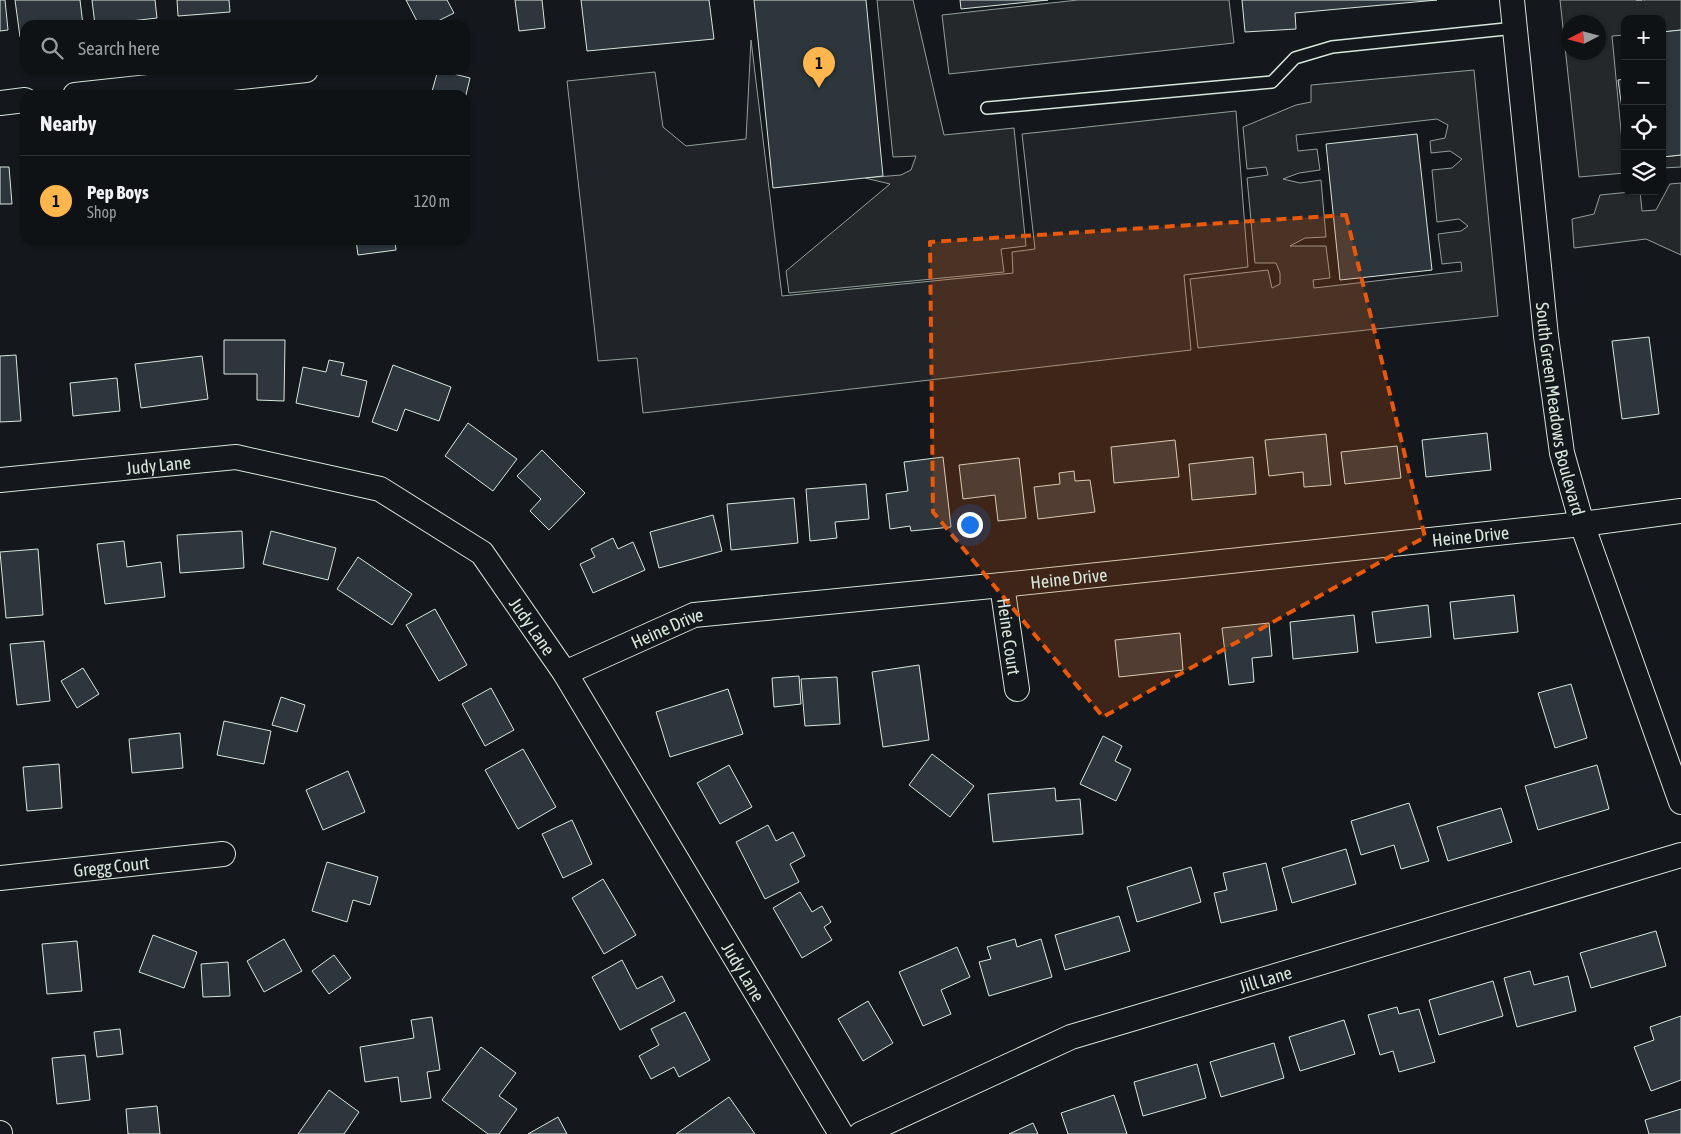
<!DOCTYPE html>
<html lang="en">
<head>
<meta charset="utf-8">
<style>
  body { margin:0; font-family:"Asap Condensed",sans-serif; background:#1d2022; color:#f1f3f6 }
  .controls { position:absolute; right:15px; top:15px; display:grid; overflow:hidden; border-radius:10px; box-shadow:0 1px 4px #0004 }
  .controls button { width:45px; height:45px; display:grid; place-items:center; padding:0; border:0; border-bottom:1px solid #2f3234; background:#0f1215; color:#f1f3f6; font:25px sans-serif }
  .compass { position:absolute; left:1561px; top:15px; width:45px; height:45px; border-radius:50%; background:#0f1215; box-shadow:0 1px 4px #0004; rotate:264deg }
  .you { position:absolute; left:969px; top:524px; width:18px; height:18px; margin:-12px; border:4px solid #fff; border-radius:50%; background:#1a73e8; box-shadow:0 0 0 8px #1a73e833 }
  .badge { display:grid; place-items:center; width:32px; height:32px; border-radius:50%; background:#ffb74d; color:#111; font-size:16px; font-weight:700 }
  .pin { position:absolute; translate:-50% -41px; filter:drop-shadow(0 1px 2px #0008) }
  .pin::after { content:''; position:absolute; top:26px; width:18px; height:15px; background:inherit; clip-path:polygon(0 0,100% 0,50% 100%) }
  .list { margin:0; padding:0; list-style:none }
  h2 { display:flex; justify-content:space-between; align-items:center; height:65px; margin:0; padding:0 20px; font-size:21px }
  h2 small { font-size:16px; font-weight:400; color:#9b9ea0 }
  .list li { display:grid; grid-template-columns:32px 1fr auto; gap:15px; align-items:center; box-sizing:border-box; height:90px; padding:0 20px; border-top:1px solid #2f3234 }
  .list b { display:block; font-size:19px; white-space:nowrap }
  .list p { margin:0; font-size:16px; white-space:nowrap; color:#9b9ea0 }
  .list em { font-size:16px; font-style:normal; color:#9b9ea0 }
  .icon { flex:none; width:28px; height:28px; fill:none; stroke:currentColor; stroke-width:2; stroke-linecap:round; stroke-linejoin:round }
  .map { position:relative; flex:none; width:1681px; height:1134px; overflow:hidden }
  .search { position:absolute; background:#0f1215; box-shadow:0 1px 4px #0004; left:20px; top:20px; width:450px; height:55px; display:flex; align-items:center; gap:12px; box-sizing:border-box; padding:0 18px; border-radius:15px; color:#9b9ea0; font-size:19px }
  .panel { position:absolute; background:#0f1215; box-shadow:0 1px 4px #0004; left:20px; top:90px; width:450px; height:155px; border-radius:15px }
  .map>svg:first-child { display:block }
  .green { fill:#202428; stroke:#939e99 }
  .parking { fill:#24282b; stroke:#939e99; fill-rule:evenodd }
  .building { fill:#2c363c; stroke:#d8e6dc }
  .lines { fill:none; stroke-linecap:round; stroke-linejoin:round }
  .lane-casing { stroke:#d8e6dc; stroke-width:14 }
  .street-casing { stroke:#d8e6dc; stroke-width:26 }
  .lane { stroke:#14181c; stroke-width:11 }
  .street { stroke:#14181c; stroke-width:24 }
  .fence { stroke:#d8e6dc; stroke-width:1; stroke-dasharray:6 2.5; stroke-linecap:butt }
  .marked { fill:#e8590c; fill-opacity:0.2; stroke:#e8590c; stroke-width:4; stroke-dasharray:10 6; stroke-linejoin:round }
  .labels { text-anchor:middle; dominant-baseline:central; stroke-width:4; stroke-linejoin:round; paint-order:stroke }
  .street-label { font-size:18px; fill:#d8e6dc; stroke:#14181c }
</style>
</head>
<body>
<div class="map">
<svg width="1681" height="1134" viewBox="0 0 1681 1134">
  <rect width="100%" height="100%" fill="#14181c"/>
  <path class="green" d="M 751,40 L 782,296 L 1013,273 L 1012,252 L 1035,249 L 1022,134 L 1236,111 L 1248,267 L 1184,275 L 1191,350 L 643,413 L 637,358 L 598,361 L 567,81 L 655,72 L 663,127 L 686,146 L 746,139 Z"/>
  <g class="parking">
    <path d="M 877,0 L 913,0 L 944,135 L 1014,128 L 1026,246 L 1001,249 L 1004,272 L 789,293 L 786,271 L 890,184 L 865,178 L 901,175 L 911,170 L 916,156 L 893,157 Z"/>
    <path d="M 1078,0 L 1229,0 L 1234,43 L 949,74 L 942,15 Z"/>
    <path d="M 1560,0 L 1681,0 L 1681,30 L 1662,32 L 1662,19 L 1625,19 L 1625,35 L 1612,36 L 1625,173 L 1579,177 ZM 1568,22 L 1598,22 L 1598,52 L 1568,52 Z"/>
    <path d="M 1474,70 L 1498,316 L 1198,348 L 1190,279 L 1268,270 L 1272,288 L 1280,284 L 1280,273 L 1276,263 L 1255,263 L 1247,178 L 1268,175 L 1266,167 L 1247,169 L 1243,127 L 1296,105 L 1311,102 L 1311,85 ZM 1437,119 L 1448,125 L 1445,138 L 1430,141 L 1431,153 L 1450,151 L 1462,159 L 1452,168 L 1432,170 L 1437,222 L 1459,219 L 1468,226 L 1461,231 L 1438,234 L 1442,264 L 1461,262 L 1462,271 L 1314,288 L 1313,280 L 1330,278 L 1326,246 L 1290,246 L 1305,238 L 1326,237 L 1321,180 L 1300,183 L 1283,179 L 1299,173 L 1320,170 L 1317,149 L 1298,151 L 1296,135 Z"/>
    <path d="M 1681,155 L 1681,167 L 1662,168 L 1662,157 Z"/>
    <path d="M 1681,183 L 1681,255 L 1646,239 L 1574,248 L 1572,219 L 1594,214 L 1600,195 L 1640,191 L 1642,211 L 1656,210 L 1670,184 Z"/>
  </g>
  <g class="building">
    <path d="M 0,0 L 5,0 L 8,30 L 0,31 Z"/>
    <path d="M 15,0 L 80,0 L 83,25 L 25,25 L 25,37 L 20,37 Z"/>
    <path d="M 92,0 L 155,0 L 157,18 L 95,25 Z"/>
    <path d="M 177,0 L 229,0 L 230,12 L 178,16 Z"/>
    <path d="M 406,0 L 447,0 L 454,13 L 430,25 L 419,25 Z"/>
    <path d="M 515,0 L 542,0 L 545,28 L 519,31 Z"/>
    <path d="M 581,0 L 709,0 L 714,39 L 587,51 Z"/>
    <path d="M 754,0 L 866,0 L 883,176 L 773,188 Z"/>
    <path d="M 960,0 L 1048,0 L 961,9 Z"/>
    <path d="M 1242,0 L 1437,0 L 1295,13 L 1296,29 L 1245,32 Z"/>
    <path d="M 1681,30 L 1681,155 L 1662,157 L 1662,32 Z"/>
    <path d="M 438,70 L 470,78 L 465,99 L 465,95 L 431,95 Z"/>
    <path d="M 1625,79 L 1625,116 L 1623,116 L 1618,80 Z"/>
    <path d="M 1417,134 L 1432,270 L 1340,280 L 1326,144 Z"/>
    <path d="M 0,167 L 9,167 L 12,204 L 0,204 Z"/>
    <path d="M 356,240 L 395,240 L 396,250 L 358,255 Z"/>
    <path d="M 1649,337 L 1659,414 L 1622,419 L 1612,341 Z"/>
    <path d="M 224,340 L 285,340 L 284,401 L 257,400 L 257,374 L 224,374 Z"/>
    <path d="M 16,355 L 21,421 L 0,422 L 0,356 Z"/>
    <path d="M 202,356 L 208,399 L 141,408 L 135,364 Z"/>
    <path d="M 329,360 L 344,363 L 341,375 L 367,381 L 359,417 L 296,403 L 303,367 L 326,372 Z"/>
    <path d="M 393,365 L 451,387 L 439,421 L 405,409 L 397,431 L 372,422 Z"/>
    <path d="M 117,378 L 120,411 L 73,416 L 70,383 Z"/>
    <path d="M 468,423 L 517,459 L 493,491 L 445,456 Z"/>
    <path d="M 1487,433 L 1491,470 L 1426,477 L 1422,440 Z"/>
    <path d="M 1326,434 L 1331,485 L 1304,487 L 1303,472 L 1269,476 L 1265,440 Z"/>
    <path d="M 1175,440 L 1179,477 L 1114,483 L 1111,447 Z"/>
    <path d="M 1397,446 L 1401,478 L 1345,484 L 1341,452 Z"/>
    <path d="M 542,450 L 585,493 L 549,530 L 530,511 L 541,499 L 517,476 Z"/>
    <path d="M 943,457 L 951,527 L 911,531 L 910,526 L 890,529 L 886,494 L 908,491 L 904,462 Z"/>
    <path d="M 1253,457 L 1256,494 L 1192,500 L 1189,464 Z"/>
    <path d="M 1019,458 L 1026,518 L 998,521 L 995,495 L 963,499 L 959,465 Z"/>
    <path d="M 1074,471 L 1075,481 L 1090,480 L 1095,512 L 1038,519 L 1034,487 L 1060,484 L 1059,473 Z"/>
    <path d="M 866,484 L 869,519 L 835,522 L 837,538 L 810,541 L 806,489 Z"/>
    <path d="M 794,498 L 798,543 L 731,550 L 727,504 Z"/>
    <path d="M 713,515 L 722,551 L 659,568 L 650,532 Z"/>
    <path d="M 242,531 L 244,568 L 180,573 L 177,535 Z"/>
    <path d="M 271,531 L 336,548 L 328,580 L 263,564 Z"/>
    <path d="M 613,538 L 618,549 L 633,542 L 645,570 L 593,593 L 580,564 L 595,557 L 591,549 Z"/>
    <path d="M 124,541 L 127,567 L 161,562 L 165,597 L 105,604 L 97,544 Z"/>
    <path d="M 38,549 L 43,615 L 6,618 L 0,552 Z"/>
    <path d="M 358,557 L 412,594 L 392,625 L 337,589 Z"/>
    <path d="M 1514,595 L 1518,632 L 1454,639 L 1450,602 Z"/>
    <path d="M 1428,605 L 1431,637 L 1376,643 L 1372,612 Z"/>
    <path d="M 435,609 L 467,665 L 439,681 L 406,625 Z"/>
    <path d="M 1354,615 L 1358,652 L 1293,659 L 1290,622 Z"/>
    <path d="M 1269,623 L 1272,656 L 1252,658 L 1254,682 L 1229,685 L 1222,628 Z"/>
    <path d="M 1180,633 L 1183,670 L 1119,677 L 1115,640 Z"/>
    <path d="M 44,641 L 50,701 L 17,705 L 10,644 Z"/>
    <path d="M 919,665 L 929,740 L 883,747 L 872,672 Z"/>
    <path d="M 83,668 L 99,694 L 77,708 L 61,681 Z"/>
    <path d="M 799,676 L 801,704 L 774,707 L 772,678 Z"/>
    <path d="M 837,677 L 840,724 L 805,726 L 801,679 Z"/>
    <path d="M 1571,684 L 1587,738 L 1555,748 L 1538,693 Z"/>
    <path d="M 491,688 L 514,730 L 485,746 L 462,704 Z"/>
    <path d="M 728,689 L 743,734 L 670,757 L 656,712 Z"/>
    <path d="M 281,697 L 305,705 L 297,732 L 272,725 Z"/>
    <path d="M 224,721 L 271,731 L 264,764 L 217,755 Z"/>
    <path d="M 180,733 L 183,768 L 132,773 L 129,739 Z"/>
    <path d="M 1103,736 L 1122,746 L 1115,761 L 1131,769 L 1116,801 L 1080,784 Z"/>
    <path d="M 523,749 L 556,807 L 518,829 L 485,770 Z"/>
    <path d="M 932,754 L 974,786 L 950,817 L 909,785 Z"/>
    <path d="M 59,764 L 62,808 L 27,811 L 23,767 Z"/>
    <path d="M 729,765 L 752,807 L 720,824 L 697,783 Z"/>
    <path d="M 1597,765 L 1609,809 L 1538,830 L 1525,786 Z"/>
    <path d="M 348,771 L 365,812 L 323,830 L 306,790 Z"/>
    <path d="M 1055,788 L 1056,801 L 1080,799 L 1083,834 L 993,842 L 988,794 Z"/>
    <path d="M 1409,803 L 1429,861 L 1401,869 L 1394,845 L 1361,855 L 1351,821 Z"/>
    <path d="M 1501,808 L 1512,842 L 1448,861 L 1437,827 Z"/>
    <path d="M 572,820 L 592,864 L 563,878 L 542,834 Z"/>
    <path d="M 768,825 L 776,841 L 793,832 L 805,856 L 790,864 L 799,882 L 765,899 L 736,842 Z"/>
    <path d="M 1346,849 L 1356,884 L 1292,903 L 1282,868 Z"/>
    <path d="M 327,862 L 378,877 L 370,905 L 353,900 L 347,922 L 312,911 Z"/>
    <path d="M 1266,863 L 1277,910 L 1221,923 L 1214,893 L 1227,890 L 1223,873 Z"/>
    <path d="M 1191,867 L 1201,902 L 1137,922 L 1127,887 Z"/>
    <path d="M 603,879 L 636,935 L 604,954 L 572,898 Z"/>
    <path d="M 800,892 L 812,912 L 822,906 L 831,922 L 824,927 L 832,940 L 802,958 L 773,908 Z"/>
    <path d="M 1119,916 L 1130,951 L 1065,970 L 1055,935 Z"/>
    <path d="M 1656,931 L 1666,966 L 1591,988 L 1580,953 Z"/>
    <path d="M 153,935 L 197,952 L 184,988 L 139,972 Z"/>
    <path d="M 284,939 L 302,971 L 264,992 L 247,961 Z"/>
    <path d="M 1015,939 L 1017,947 L 1041,939 L 1052,977 L 989,996 L 979,962 L 991,959 L 987,947 Z"/>
    <path d="M 77,941 L 82,991 L 47,994 L 42,944 Z"/>
    <path d="M 957,947 L 970,977 L 941,990 L 951,1014 L 923,1026 L 899,972 Z"/>
    <path d="M 334,955 L 351,978 L 329,994 L 312,971 Z"/>
    <path d="M 622,960 L 637,989 L 662,976 L 675,1001 L 620,1030 L 592,977 Z"/>
    <path d="M 228,962 L 230,996 L 203,997 L 201,964 Z"/>
    <path d="M 1530,971 L 1534,985 L 1568,976 L 1576,1011 L 1517,1027 L 1504,978 Z"/>
    <path d="M 1493,981 L 1503,1016 L 1439,1035 L 1429,1000 Z"/>
    <path d="M 868,1001 L 893,1043 L 863,1061 L 838,1019 Z"/>
    <path d="M 1397,1007 L 1399,1014 L 1419,1009 L 1435,1062 L 1399,1072 L 1393,1051 L 1380,1055 L 1368,1015 Z"/>
    <path d="M 685,1012 L 710,1060 L 679,1077 L 674,1067 L 651,1079 L 639,1056 L 659,1045 L 651,1029 Z"/>
    <path d="M 1681,1016 L 1681,1080 L 1651,1091 L 1634,1047 L 1654,1040 L 1650,1027 Z"/>
    <path d="M 432,1017 L 440,1070 L 427,1072 L 431,1098 L 401,1102 L 398,1077 L 365,1082 L 360,1047 L 414,1038 L 411,1020 Z"/>
    <path d="M 1344,1020 L 1355,1054 L 1300,1071 L 1289,1037 Z"/>
    <path d="M 120,1029 L 123,1054 L 97,1057 L 94,1032 Z"/>
    <path d="M 1274,1043 L 1284,1078 L 1221,1097 L 1210,1062 Z"/>
    <path d="M 481,1047 L 516,1073 L 499,1096 L 517,1109 L 499,1134 L 488,1134 L 442,1100 Z"/>
    <path d="M 85,1055 L 90,1100 L 57,1104 L 52,1058 Z"/>
    <path d="M 1197,1064 L 1206,1098 L 1143,1116 L 1134,1082 Z"/>
    <path d="M 329,1090 L 359,1112 L 344,1134 L 298,1134 Z"/>
    <path d="M 1114,1095 L 1127,1134 L 1068,1134 L 1061,1113 Z"/>
    <path d="M 729,1097 L 755,1134 L 676,1134 Z"/>
    <path d="M 157,1106 L 160,1134 L 128,1134 L 126,1109 Z"/>
    <path d="M 1681,1109 L 1681,1134 L 1649,1134 L 1645,1120 Z"/>
    <path d="M 558,1117 L 567,1134 L 528,1134 Z"/>
    <path d="M 1033,1123 L 1038,1134 L 1009,1134 Z"/>
  </g>
  <g class="lines">
    <g class="lane-casing">
      <path id="lane" d="M 987,108 L 1272,82 L 1295,58 L 1332,47 L 1515,28"/>
    </g>
    <g class="street-casing">
      <g id="street">
        <path id="s1" d="M 1512,0 L 1546,336 L 1562,453 L 1582,524 L 1681,802"/>
        <path d="M 75,95 L 306,70"/>
        <path d="M 0,103 L 25,100"/>
        <path id="s2" d="M 0,480 L 236,457 L 380,489 L 482,553 L 565,673 L 841,1134"/>
        <path id="s3" d="M 1002,585 L 1017,689"/>
        <path id="s4" d="M 565,673 L 694,615 L 1002,585 L 1582,524 L 1681,511"/>
        <path id="s5" d="M 0,878 L 223,854"/>
        <path d="M 0,1133 L 0,1134"/>
        <path id="s6" d="M 861,1134 L 1071,1037 L 1681,855"/>
      </g>
    </g>
    <use href="#lane" class="lane"/>
    <use href="#street" class="street"/>
    <path class="fence" d="M 1636,0 L 1645,0"/>
  </g>
  <path class="marked" d="M 1346,215 L 1425,537 L 1103,717 L 933,512 L 930,242 Z"/>
  <g class="labels">
    <g class="street-label">
      <text stroke="none"><textPath href="#s1" startOffset="412">South Green Meadows Boulevard</textPath></text>
      <text stroke="none"><textPath href="#s2" startOffset="159">Judy Lane</textPath></text>
      <text stroke="none"><textPath href="#s4" startOffset="922">Heine Drive</textPath></text>
      <text stroke="none"><textPath href="#s4" startOffset="518">Heine Drive</textPath></text>
      <text stroke="none"><textPath href="#s2" startOffset="594">Judy Lane</textPath></text>
      <text stroke="none"><textPath href="#s4" startOffset="112">Heine Drive</textPath></text>
      <text stroke="none"><textPath href="#s3" startOffset="52">Heine Court</textPath></text>
      <text stroke="none"><textPath href="#s5" startOffset="112">Gregg Court</textPath></text>
      <text stroke="none"><textPath href="#s2" startOffset="999">Judy Lane</textPath></text>
      <text stroke="none"><textPath href="#s6" startOffset="434">Jill Lane</textPath></text>
    </g>
  </g>
</svg>
<div class="controls">
<button>+</button>
<button>−</button>
<button><svg class="icon" aria-label="locate" viewBox="0 0 24 24"><circle cx="12" cy="12" r="6"/><path d="M12 2v4M12 18v4M2 12h4M18 12h4"/></svg></button>
<button><svg class="icon" aria-label="layers" viewBox="0 0 24 24"><path d="M12 4l9 5-9 5-9-5zM3 14l9 5 9-5"/></svg></button>
</div>
<svg class="compass" viewBox="-18 -18 36 36"><path d="M0-13l5 13h-10z" fill="#e53935"/><path d="M0 13l5-13h-10z" fill="#9b9ea0"/></svg>
<div class="you"></div>
<div class="pin badge" style="left:819px;top:88px">1</div>
<div class="search"><svg class="icon" aria-label="search" viewBox="0 0 24 24"><circle cx="10" cy="10" r="6"/><path d="M15 15l6 6"/></svg>Search here</div>
<section class="panel">
<h2>Nearby<small></small></h2>
<ul class="list">
<li><span class="badge">1</span><div><b>Pep Boys</b><p>Shop</p></div><em>120 m</em></li>
</ul>
</section>
</div>
</body>
</html>
